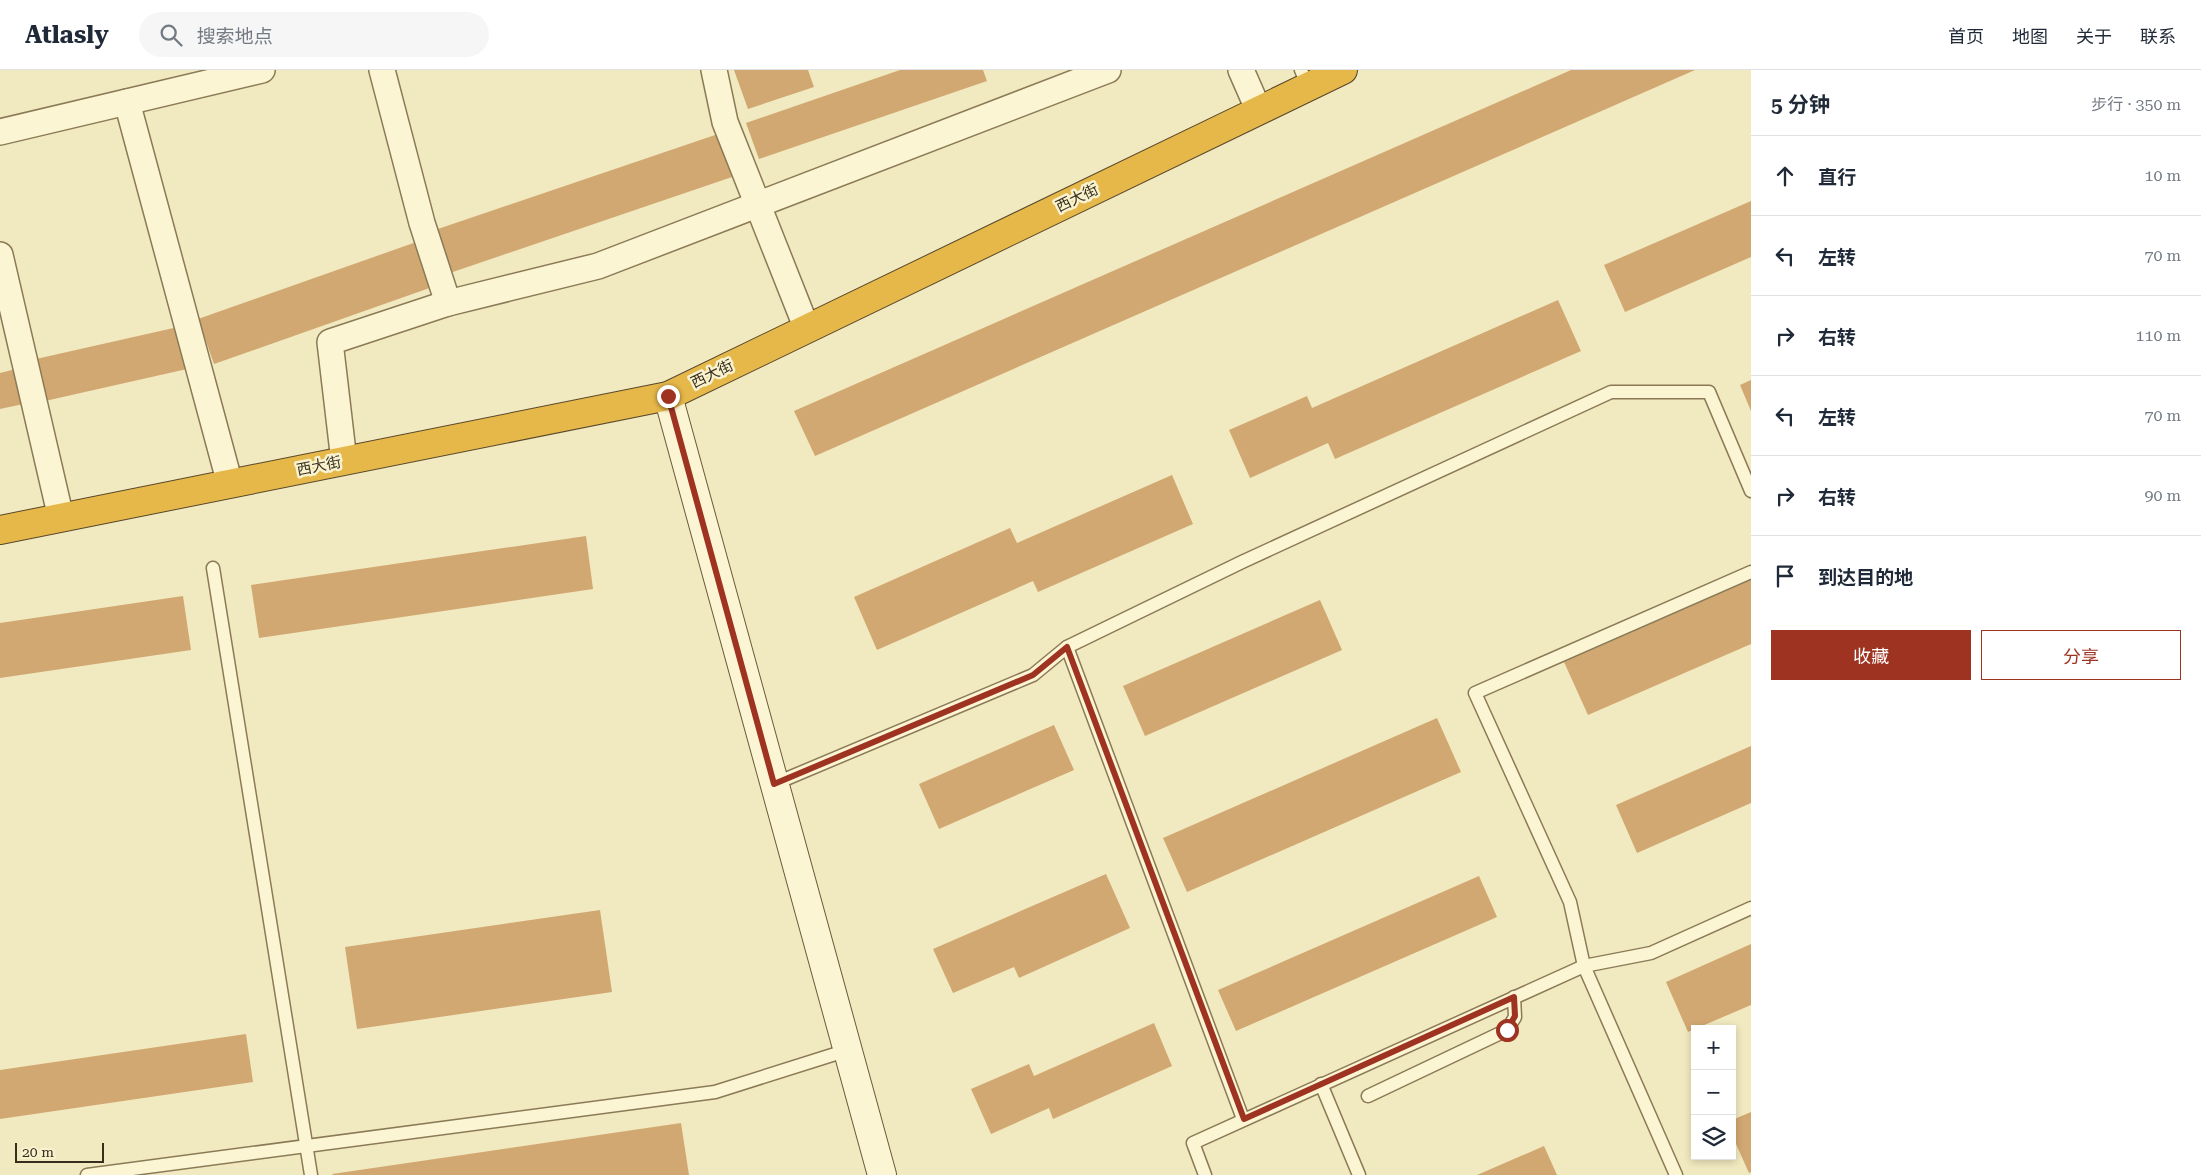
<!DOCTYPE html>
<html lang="zh">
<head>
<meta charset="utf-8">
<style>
  body { margin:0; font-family:"Roboto Serif","Noto Sans SC",serif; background:#f6f6f7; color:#1f2937 }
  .controls { position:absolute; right:15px; bottom:15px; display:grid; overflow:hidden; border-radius:0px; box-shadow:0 2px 8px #0003 }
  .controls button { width:45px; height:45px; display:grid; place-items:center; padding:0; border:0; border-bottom:1px solid #e0e1e3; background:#fff; color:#1f2937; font:25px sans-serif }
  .scale { position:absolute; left:15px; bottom:12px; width:89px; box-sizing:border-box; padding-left:5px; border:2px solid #392e1c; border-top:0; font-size:14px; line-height:18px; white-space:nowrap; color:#392e1c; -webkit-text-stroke:4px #f8f2cf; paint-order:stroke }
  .stop { position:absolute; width:15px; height:15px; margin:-11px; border:4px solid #9e3322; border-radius:50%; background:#fff }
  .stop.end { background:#9e3322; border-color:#fff; box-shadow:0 1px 5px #0008 }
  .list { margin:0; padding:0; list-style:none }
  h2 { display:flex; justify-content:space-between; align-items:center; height:65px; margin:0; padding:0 20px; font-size:21px }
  h2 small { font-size:16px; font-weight:400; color:#747a83 }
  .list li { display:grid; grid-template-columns:32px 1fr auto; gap:15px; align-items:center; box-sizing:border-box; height:80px; padding:0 20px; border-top:1px solid #e0e1e3 }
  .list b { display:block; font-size:19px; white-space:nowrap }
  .list em { font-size:16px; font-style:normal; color:#747a83 }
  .actions { display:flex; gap:10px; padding:15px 20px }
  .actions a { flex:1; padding:11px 0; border:1px solid #9e3322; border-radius:0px; text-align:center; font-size:18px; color:#9e3322 }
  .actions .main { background:#9e3322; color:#fff }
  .icon { flex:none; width:28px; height:28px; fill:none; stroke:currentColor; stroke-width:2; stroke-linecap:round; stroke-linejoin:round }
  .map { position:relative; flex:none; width:1751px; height:1105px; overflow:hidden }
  header { display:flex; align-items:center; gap:30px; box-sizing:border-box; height:70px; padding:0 25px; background:#fff; border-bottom:1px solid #e0e1e3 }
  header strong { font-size:24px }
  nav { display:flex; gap:28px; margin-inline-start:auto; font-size:18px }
  .search { width:350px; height:45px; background:#f6f6f7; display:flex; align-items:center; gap:12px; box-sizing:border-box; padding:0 18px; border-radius:28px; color:#747a83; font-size:19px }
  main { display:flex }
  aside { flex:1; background:#fff }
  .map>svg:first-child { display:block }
  .building { fill:#d2a872 }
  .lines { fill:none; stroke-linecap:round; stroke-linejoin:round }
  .lane-casing { stroke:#8b7a56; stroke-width:15 }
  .street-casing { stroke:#8b7a56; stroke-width:28 }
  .secondary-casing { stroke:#6c5a3a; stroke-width:30 }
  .highway-casing { stroke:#58472b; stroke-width:30 }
  .lane { stroke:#fbf5d3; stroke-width:12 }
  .street { stroke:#fbf5d3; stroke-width:25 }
  .secondary { stroke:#fbf5d3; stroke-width:28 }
  .highway { stroke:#e6b84a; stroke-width:28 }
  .route { stroke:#9e3322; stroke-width:6 }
  .labels { text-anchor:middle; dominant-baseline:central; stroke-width:5; stroke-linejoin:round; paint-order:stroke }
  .street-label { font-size:15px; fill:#392e1c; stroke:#f8f2cf }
</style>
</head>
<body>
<header>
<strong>Atlasly</strong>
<div class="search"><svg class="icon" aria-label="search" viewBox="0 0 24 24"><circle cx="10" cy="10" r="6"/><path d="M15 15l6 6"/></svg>搜索地点</div>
<nav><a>首页</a><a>地图</a><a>关于</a><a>联系</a></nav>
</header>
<main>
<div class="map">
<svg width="1751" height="1105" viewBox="0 0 1751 1105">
  <rect width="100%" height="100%" fill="#f1e9bf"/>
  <g class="building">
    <path d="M 734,0 L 808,0 L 814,17 L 748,39 Z"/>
    <path d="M 900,0 L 983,0 L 987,11 L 759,89 L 746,53 Z"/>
    <path d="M 1571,0 L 1695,0 L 815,386 L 794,341 Z"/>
    <path d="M 718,64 L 732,107 L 444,205 L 429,162 Z"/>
    <path d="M 1751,131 L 1751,187 L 1625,242 L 1604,195 Z"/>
    <path d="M 422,170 L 438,215 L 214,294 L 198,249 Z"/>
    <path d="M 1558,230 L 1581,281 L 1335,389 L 1328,373 L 1250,408 L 1229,360 L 1307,326 L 1312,338 Z"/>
    <path d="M 178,257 L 187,299 L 45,331 L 36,289 Z"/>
    <path d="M 20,298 L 28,333 L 0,339 L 0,303 Z"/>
    <path d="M 1751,310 L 1751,341 L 1740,315 Z"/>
    <path d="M 1172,405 L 1193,454 L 1038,522 L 1033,511 L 877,580 L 854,527 L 1010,458 L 1017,473 Z"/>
    <path d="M 586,466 L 593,519 L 259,568 L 251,515 Z"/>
    <path d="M 1751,510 L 1751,574 L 1588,645 L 1564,592 Z"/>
    <path d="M 183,526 L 191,580 L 0,608 L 0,553 Z"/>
    <path d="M 1320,530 L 1342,580 L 1145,666 L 1123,616 Z"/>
    <path d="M 1437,648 L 1461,702 L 1187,822 L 1163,768 Z"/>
    <path d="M 1054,655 L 1074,700 L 939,759 L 919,714 Z"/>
    <path d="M 1751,676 L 1751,733 L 1637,783 L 1616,735 Z"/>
    <path d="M 1106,804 L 1130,858 L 1019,908 L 1014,897 L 953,923 L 933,879 Z"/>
    <path d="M 1479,806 L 1497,847 L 1236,961 L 1218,920 Z"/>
    <path d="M 600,840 L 612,922 L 357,959 L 345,877 Z"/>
    <path d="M 1751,874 L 1751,935 L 1688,962 L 1666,912 Z"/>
    <path d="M 1154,953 L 1172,996 L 1053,1049 L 1049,1038 L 991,1064 L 971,1019 L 1029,994 L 1034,1006 Z"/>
    <path d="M 246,964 L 253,1012 L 0,1049 L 0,1000 Z"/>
    <path d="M 1751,1042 L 1751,1102 L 1749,1103 L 1732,1065 L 1732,1050 Z"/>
    <path d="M 681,1053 L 689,1105 L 333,1105 L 332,1104 Z"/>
    <path d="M 1544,1076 L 1557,1105 L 1477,1105 Z"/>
  </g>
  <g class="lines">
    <g class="lane-casing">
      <g id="lane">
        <path d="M 1301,0 L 1308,17"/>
        <path d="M 213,498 L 311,1105"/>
        <path d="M 1067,577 L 1243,1049"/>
        <path d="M 774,714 L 1033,605 L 1067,577 L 1242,492 L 1611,322 L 1709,322 L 1751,421"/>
        <path d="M 1321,1014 L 1359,1105"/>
        <path d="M 1368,1026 L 1507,960 L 1515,947 L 1514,927"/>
        <path d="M 87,1105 L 715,1022 L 848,980"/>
        <path d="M 1205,1105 L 1193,1073 L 1584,896 L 1651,883 L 1751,838"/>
        <path d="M 1676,1105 L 1584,896 L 1570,832 L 1475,623 L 1751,502"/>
      </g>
    </g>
    <g class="street-casing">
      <g id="street">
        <path d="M 382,0 L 422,153 L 448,233"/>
        <path d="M 714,0 L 725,52 L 807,259"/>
        <path d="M 1241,0 L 1259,41"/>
        <path d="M 127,32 L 230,414"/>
        <path d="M 0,62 L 262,0"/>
        <path d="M 0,185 L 61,448"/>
        <path d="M 344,391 L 330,272 L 448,233 L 598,196 L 1108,0"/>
      </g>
    </g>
    <g class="secondary-casing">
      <path id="secondary" d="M 668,326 L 882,1105"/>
    </g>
    <g class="highway-casing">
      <path id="highway" d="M 0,460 L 668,326 L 1343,0"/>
    </g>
    <use href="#lane" class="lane"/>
    <use href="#street" class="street"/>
    <use href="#secondary" class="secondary"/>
    <use href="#highway" class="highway"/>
  </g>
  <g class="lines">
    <path class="route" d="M 668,326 L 774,714 L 1033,605 L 1067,577 L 1244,1049 L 1514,927 L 1515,946 L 1507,960"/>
  </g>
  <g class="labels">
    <g class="street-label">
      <text transform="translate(1077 128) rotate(-26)">西大街</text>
      <text transform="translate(712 304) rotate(-26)">西大街</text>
      <text transform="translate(319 396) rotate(-11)">西大街</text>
    </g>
  </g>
</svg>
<div class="controls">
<button>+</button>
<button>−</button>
<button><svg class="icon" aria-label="layers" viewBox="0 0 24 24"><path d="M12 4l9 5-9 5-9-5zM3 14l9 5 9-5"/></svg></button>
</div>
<div class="scale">20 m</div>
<div class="stop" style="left:1507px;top:960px"></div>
<div class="stop end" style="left:668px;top:326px"></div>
</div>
<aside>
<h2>5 分钟<small>步行 · 350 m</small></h2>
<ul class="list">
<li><svg class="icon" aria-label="ahead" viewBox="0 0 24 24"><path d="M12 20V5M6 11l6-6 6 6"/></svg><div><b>直行</b></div><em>10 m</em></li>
<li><svg class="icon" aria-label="left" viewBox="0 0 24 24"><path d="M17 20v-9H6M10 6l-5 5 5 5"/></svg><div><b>左转</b></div><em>70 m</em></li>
<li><svg class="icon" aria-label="right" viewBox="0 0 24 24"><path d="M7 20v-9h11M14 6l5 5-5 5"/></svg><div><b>右转</b></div><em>110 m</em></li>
<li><svg class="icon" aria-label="left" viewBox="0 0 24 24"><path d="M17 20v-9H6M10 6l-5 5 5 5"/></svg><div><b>左转</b></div><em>70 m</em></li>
<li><svg class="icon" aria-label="right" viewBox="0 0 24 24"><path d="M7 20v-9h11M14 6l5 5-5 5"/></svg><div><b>右转</b></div><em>90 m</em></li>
<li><svg class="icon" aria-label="arrive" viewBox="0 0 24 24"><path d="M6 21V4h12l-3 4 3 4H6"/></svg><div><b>到达目的地</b></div></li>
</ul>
<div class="actions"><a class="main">收藏</a><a>分享</a></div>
</aside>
</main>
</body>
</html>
